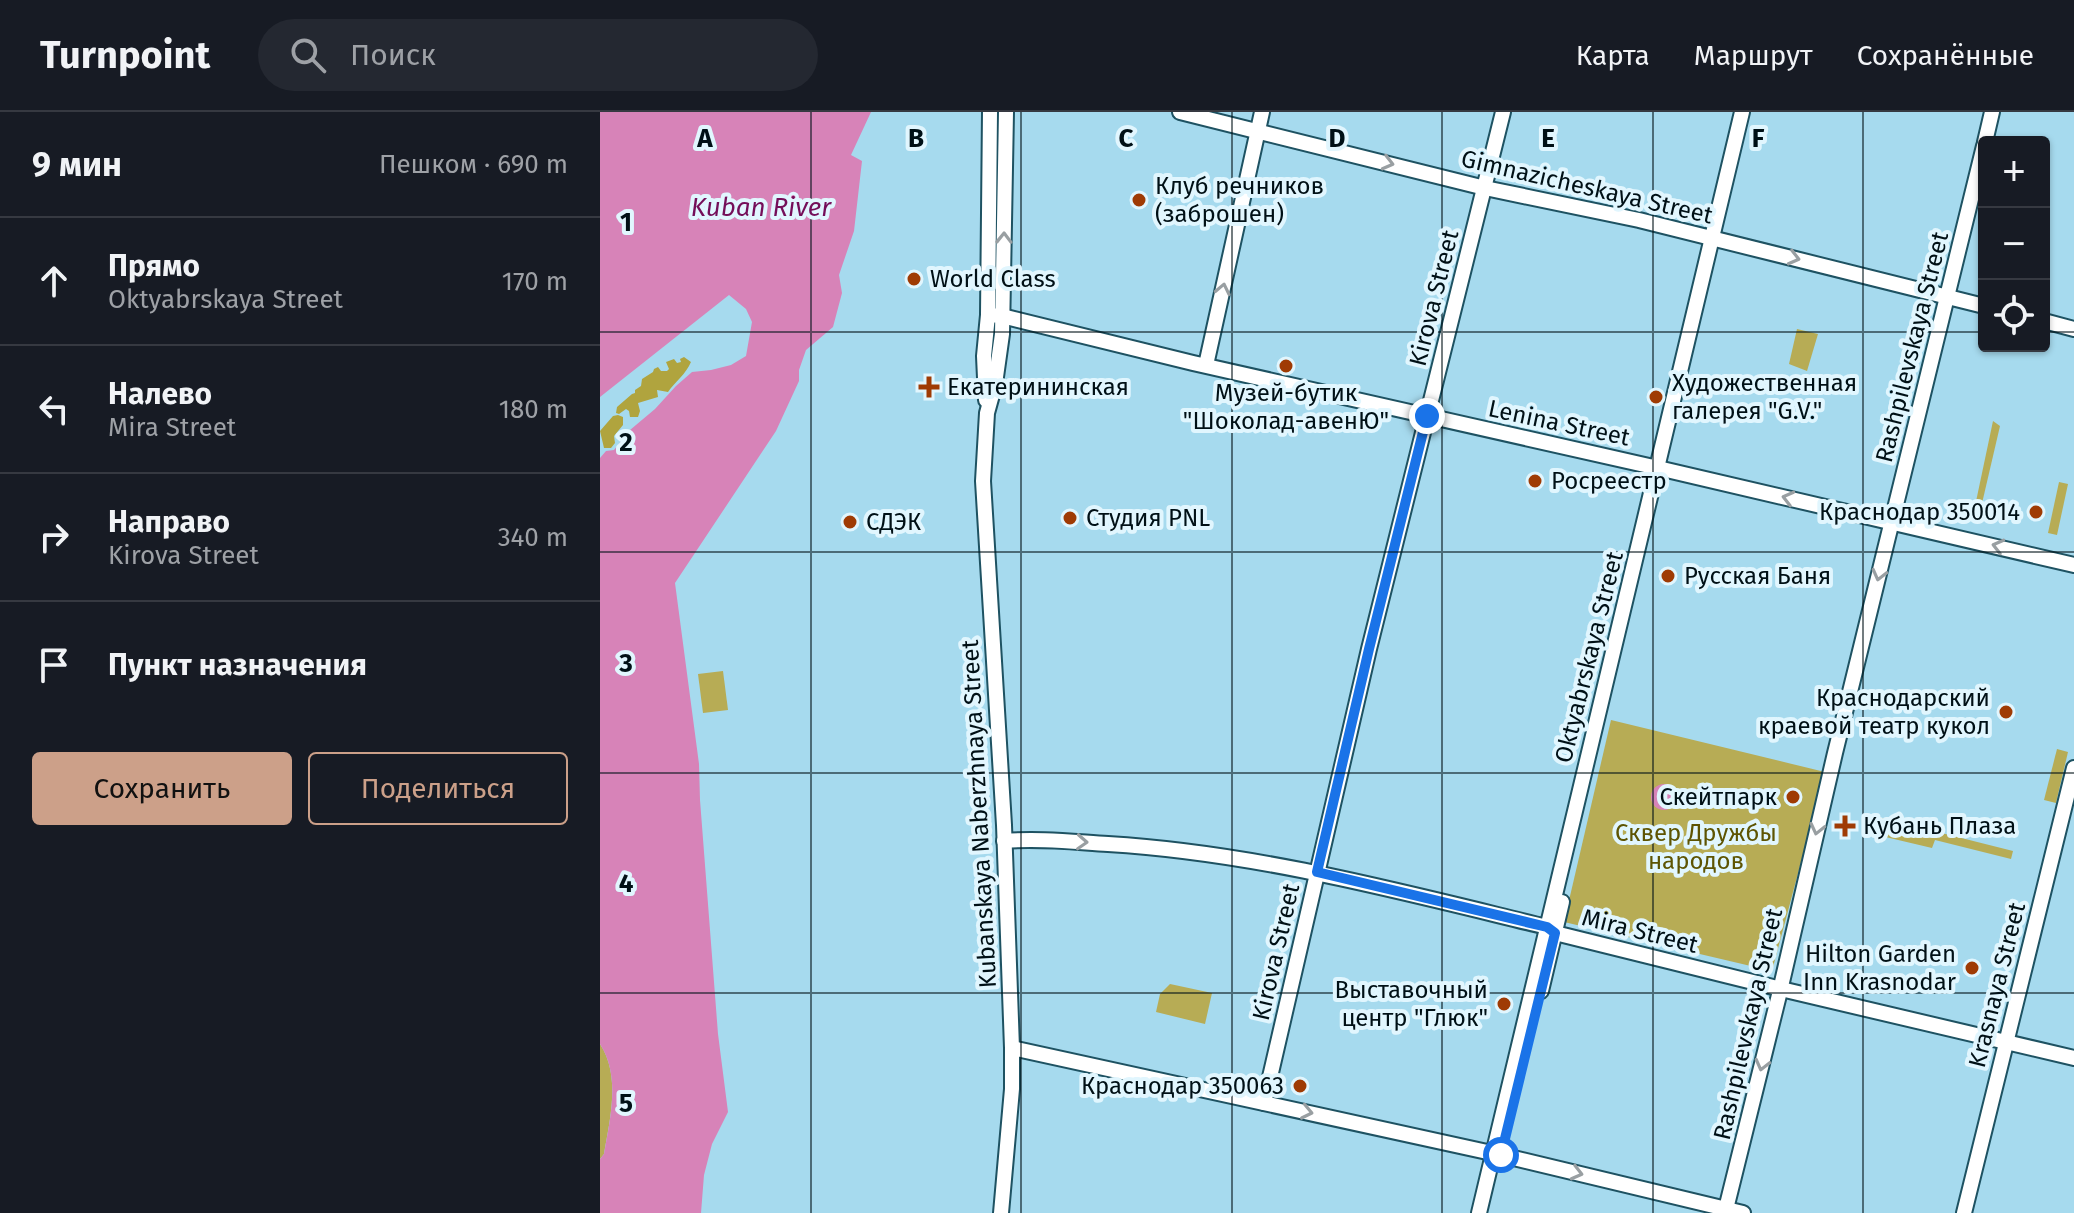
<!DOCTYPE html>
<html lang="ru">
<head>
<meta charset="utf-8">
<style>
  body { margin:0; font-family:"Fira Sans",sans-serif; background:#242831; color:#f1f3f6 }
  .controls { position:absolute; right:24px; top:24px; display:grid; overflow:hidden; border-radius:8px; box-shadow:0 2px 6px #0004 }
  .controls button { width:72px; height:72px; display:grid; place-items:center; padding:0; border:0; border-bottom:2px solid #363941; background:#171b24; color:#f1f3f6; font:40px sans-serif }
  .stop { position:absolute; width:24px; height:24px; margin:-18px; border:6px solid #1a73e8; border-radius:50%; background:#fff }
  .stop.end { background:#1a73e8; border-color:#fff; box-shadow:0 2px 8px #0008 }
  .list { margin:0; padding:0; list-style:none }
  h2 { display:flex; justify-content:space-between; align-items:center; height:104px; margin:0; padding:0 32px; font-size:34px }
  h2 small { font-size:26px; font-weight:400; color:#9ea1a6 }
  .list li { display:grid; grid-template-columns:52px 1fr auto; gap:24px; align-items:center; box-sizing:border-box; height:128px; padding:0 32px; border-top:2px solid #363941 }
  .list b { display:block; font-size:30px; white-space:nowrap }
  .list p { margin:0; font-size:26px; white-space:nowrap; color:#9ea1a6 }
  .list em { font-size:26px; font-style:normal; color:#9ea1a6 }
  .actions { display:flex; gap:16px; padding:24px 32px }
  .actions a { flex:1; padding:18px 0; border:2px solid #cca089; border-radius:8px; text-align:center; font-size:28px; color:#cca089 }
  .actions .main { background:#cca089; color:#111 }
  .icon { flex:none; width:44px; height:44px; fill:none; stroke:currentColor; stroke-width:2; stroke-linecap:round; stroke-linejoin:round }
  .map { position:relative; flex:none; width:1474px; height:1101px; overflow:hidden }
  header { display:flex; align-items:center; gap:48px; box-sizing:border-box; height:112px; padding:0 40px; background:#171b24; border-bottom:2px solid #363941 }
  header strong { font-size:38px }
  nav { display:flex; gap:44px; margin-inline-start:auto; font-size:28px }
  .search { width:560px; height:72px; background:#242831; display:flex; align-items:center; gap:20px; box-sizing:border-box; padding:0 28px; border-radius:44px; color:#9ea1a6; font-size:30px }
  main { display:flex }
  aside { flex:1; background:#171b24 }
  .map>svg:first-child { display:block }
  .green { fill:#b7ac55 }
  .forest { fill:#b0a43e }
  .water { fill:#d783b8 }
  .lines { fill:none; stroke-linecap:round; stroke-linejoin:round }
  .secondary-casing { stroke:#1e5262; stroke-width:18 }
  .secondary { stroke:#fff; stroke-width:14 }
  .oneway { stroke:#999fa2 }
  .route { stroke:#1a73e8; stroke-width:10 }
  .grid { fill:none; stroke:#001016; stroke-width:2; stroke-opacity:0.55 }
  .poi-dot { fill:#9f3b04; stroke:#e1f6fe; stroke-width:3 }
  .labels { text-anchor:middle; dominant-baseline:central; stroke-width:8; stroke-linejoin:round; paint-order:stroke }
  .poi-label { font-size:24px; fill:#001016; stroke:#e1f6fe; text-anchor:start }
  .street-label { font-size:24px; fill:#001016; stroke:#e1f6fe }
  .park-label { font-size:24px; fill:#5d5402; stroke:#e1f6fe }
  .water-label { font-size:26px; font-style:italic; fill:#740e59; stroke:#e1f6fe }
  .grid-label { font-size:26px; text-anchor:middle; font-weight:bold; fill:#001016; stroke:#e1f6fe; stroke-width:8; stroke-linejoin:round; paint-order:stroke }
</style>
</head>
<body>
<header>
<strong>Turnpoint</strong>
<div class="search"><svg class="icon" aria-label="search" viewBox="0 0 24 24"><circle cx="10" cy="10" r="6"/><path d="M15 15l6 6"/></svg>Поиск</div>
<nav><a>Карта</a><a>Маршрут</a><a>Сохранённые</a></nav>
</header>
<main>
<aside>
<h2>9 мин<small>Пешком · 690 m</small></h2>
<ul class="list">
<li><svg class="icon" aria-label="ahead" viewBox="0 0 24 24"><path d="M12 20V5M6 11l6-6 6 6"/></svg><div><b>Прямо</b><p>Oktyabrskaya Street</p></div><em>170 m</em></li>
<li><svg class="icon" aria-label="left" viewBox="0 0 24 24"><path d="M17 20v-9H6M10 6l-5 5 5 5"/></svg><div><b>Налево</b><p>Mira Street</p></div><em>180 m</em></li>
<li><svg class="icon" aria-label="right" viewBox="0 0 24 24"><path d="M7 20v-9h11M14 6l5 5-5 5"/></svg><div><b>Направо</b><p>Kirova Street</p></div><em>340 m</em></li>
<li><svg class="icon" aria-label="arrive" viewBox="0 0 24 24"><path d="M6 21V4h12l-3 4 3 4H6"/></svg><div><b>Пункт назначения</b></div></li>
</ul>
<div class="actions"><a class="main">Сохранить</a><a>Поделиться</a></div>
</aside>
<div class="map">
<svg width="1474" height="1101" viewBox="0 0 1474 1101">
  <rect width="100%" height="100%" fill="#a6daee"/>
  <g class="green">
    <path d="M 1197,217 L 1218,222 L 1207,259 L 1189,252 Z"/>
    <path d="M 1393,309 L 1400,314 L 1380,400 L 1374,399 Z"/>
    <path d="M 1459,370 L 1468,372 L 1457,423 L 1448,421 Z"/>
    <path d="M 123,559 L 128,598 L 103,601 L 98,562 Z"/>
    <path d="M 1011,608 L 1225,660 L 1172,859 L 964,810 Z"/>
    <path d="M 1457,637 L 1468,640 L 1456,691 L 1444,688 Z"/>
    <path d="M 1282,706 L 1413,739 L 1411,747 L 1335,728 L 1332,736 L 1277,723 Z"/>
    <path d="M 570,872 L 612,881 L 605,912 L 556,900 L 560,882 Z"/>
    <path d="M 0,932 C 21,964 10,1007 4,1042 L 0,1047 Z"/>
  </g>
  <g class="forest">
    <path d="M 84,245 L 91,250 C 86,262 75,270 68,280 L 57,278 L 58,285 L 38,291 L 40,299 L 38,305 L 30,305 L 29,299 L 26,297 L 19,302 L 16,301 L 17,295 L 32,282 L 35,281 L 35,278 L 41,274 L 42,267 L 53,260 L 54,257 L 58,255 L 61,259 L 67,259 L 69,257 L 66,250 L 74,247 L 77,251 L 81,250 L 80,247 Z"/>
    <path d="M 18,303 L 23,305 L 23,313 L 14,324 L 15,331 L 11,336 L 4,336 L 0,319 L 13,304 Z"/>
  </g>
  <g class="water">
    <path d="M 0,0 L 271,0 L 251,43 L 262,49 L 254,119 L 239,163 L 242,181 L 233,215 L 206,238 L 199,258 L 199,269 L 176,319 L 75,471 L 99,652 L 100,688 L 118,922 L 128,1000 L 112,1032 L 104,1063 L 101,1101 L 0,1101 L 0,1047 L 4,1042 C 10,1007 21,964 0,932 L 0,346 L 6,339 L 14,338 L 30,318 L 55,297 L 76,274 L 92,260 L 111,258 L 131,253 L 146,244 L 152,210 L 146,197 L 129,183 L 0,285 Z"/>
    <circle cx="1064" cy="685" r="13"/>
  </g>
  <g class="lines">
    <g class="secondary-casing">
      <g id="secondary">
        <path d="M 580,0 L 885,76 L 1039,108 L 1384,194"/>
        <path d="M 1385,30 L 1392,0"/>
        <path d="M 388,203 L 402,204 L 593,251 L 1058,356 L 1474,453"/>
        <path d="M 1444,209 L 1474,217"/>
        <path d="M 606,253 L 662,0"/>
        <path d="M 386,288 L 384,244 L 388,203 L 390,0"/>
        <path d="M 404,729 C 439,726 474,730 508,732 C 657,741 802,780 947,815 L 955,821 L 1181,877 L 1474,946"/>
        <path d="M 941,879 L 962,790"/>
        <path d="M 412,936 L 901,1043 L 1143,1101"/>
        <path d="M 664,991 L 769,537 L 903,0"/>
        <path d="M 401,1101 L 412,977 L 412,936 L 404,713 L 383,369 L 387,301 L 395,272 L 402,222 L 406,0"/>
        <path d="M 879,1101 L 1142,0"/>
        <path d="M 1125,1101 L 1179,883 L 1235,641 L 1384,34"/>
        <path d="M 1364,1101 L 1474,656"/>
      </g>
    </g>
    <use href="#secondary" class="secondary"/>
  </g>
  <defs><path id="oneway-chevron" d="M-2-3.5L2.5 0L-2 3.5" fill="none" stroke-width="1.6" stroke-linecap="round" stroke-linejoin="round" transform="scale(2)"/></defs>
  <g class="oneway">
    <use href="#oneway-chevron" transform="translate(788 51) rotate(14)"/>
    <use href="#oneway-chevron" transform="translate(404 126) rotate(-89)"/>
    <use href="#oneway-chevron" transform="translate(1194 146) rotate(14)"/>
    <use href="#oneway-chevron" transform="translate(623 177) rotate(-78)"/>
    <use href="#oneway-chevron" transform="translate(1188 386) rotate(-166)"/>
    <use href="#oneway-chevron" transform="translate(1398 434) rotate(-166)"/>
    <use href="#oneway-chevron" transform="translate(1279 463) rotate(104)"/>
    <use href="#oneway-chevron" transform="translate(1217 717) rotate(103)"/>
    <use href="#oneway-chevron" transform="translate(482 730) rotate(3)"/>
    <use href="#oneway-chevron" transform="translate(1162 953) rotate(104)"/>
    <use href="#oneway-chevron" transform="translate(707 1000) rotate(12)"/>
    <use href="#oneway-chevron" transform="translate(977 1061) rotate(14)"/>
  </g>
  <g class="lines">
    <path class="route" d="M 827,304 L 769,537 L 717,760 L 947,815 L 955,821 L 901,1043"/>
  </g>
  <path class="grid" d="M 211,0 L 211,1101M 421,0 L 421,1101M 632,0 L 632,1101M 842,0 L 842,1101M 1053,0 L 1053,1101M 1263,0 L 1263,1101M 0,220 L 1384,220M 1444,220 L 1474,220M 0,440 L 1474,440M 0,661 L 1474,661M 0,881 L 1474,881"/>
  <g class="poi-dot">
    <circle cx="539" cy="88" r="8"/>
    <circle cx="314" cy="167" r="8"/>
    <circle cx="686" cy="254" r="8"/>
    <path d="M325 263h8v8h8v8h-8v8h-8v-8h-8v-8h8z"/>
    <circle cx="1056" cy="285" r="8"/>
    <circle cx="935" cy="369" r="8"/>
    <circle cx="1436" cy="400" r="8"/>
    <circle cx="470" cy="406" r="8"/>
    <circle cx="250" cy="410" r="8"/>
    <circle cx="1068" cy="464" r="8"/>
    <circle cx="1406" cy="600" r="8"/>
    <circle cx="1193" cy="685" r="8"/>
    <path d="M1241 702h8v8h8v8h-8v8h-8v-8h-8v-8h8z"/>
    <circle cx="1372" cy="856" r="8"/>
    <circle cx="904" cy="892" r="8"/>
    <circle cx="700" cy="974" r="8"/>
  </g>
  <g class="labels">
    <g class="poi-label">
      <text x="555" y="74">Клуб речников<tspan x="555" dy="28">(заброшен)</tspan></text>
      <text x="330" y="167">World Class</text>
      <text x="1072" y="271">Художественная<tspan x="1072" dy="28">галерея "G.V."</tspan></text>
      <text x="347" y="275">Екатерининская</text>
      <text x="686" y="281" text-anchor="middle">Музей-бутик<tspan x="686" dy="28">"Шоколад-авенЮ"</tspan></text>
      <text x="951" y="369">Росреестр</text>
      <text x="1420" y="400" text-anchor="end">Краснодар 350014</text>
      <text x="486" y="406">Студия PNL</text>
      <text x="266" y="410">СДЭК</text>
      <text x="1084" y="464">Русская Баня</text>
      <text x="1390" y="586" text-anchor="end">Краснодарский<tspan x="1390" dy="28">краевой театр кукол</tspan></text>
      <text x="1177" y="685" text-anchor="end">Скейтпарк</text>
      <text x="1263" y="714">Кубань Плаза</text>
      <text x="1356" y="842" text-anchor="end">Hilton Garden<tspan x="1356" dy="28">Inn Krasnodar</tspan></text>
      <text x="888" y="878" text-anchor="end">Выставочный<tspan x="888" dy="28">центр "Глюк"</tspan></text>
      <text x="684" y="974" text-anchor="end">Краснодар 350063</text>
    </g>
    <g class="street-label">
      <text transform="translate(987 75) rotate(13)">Gimnazicheskaya Street</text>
      <text transform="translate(834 186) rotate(-76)">Kirova Street</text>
      <text transform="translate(1312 235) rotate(-76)">Rashpilevskaya Street</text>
      <text transform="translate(959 311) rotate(12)">Lenina Street</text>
      <text transform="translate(989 545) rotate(-76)">Oktyabrskaya Street</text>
      <text transform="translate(379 702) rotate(-93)">Kubanskaya Naberzhnaya Street</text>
      <text transform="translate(1040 819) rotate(14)">Mira Street</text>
      <text transform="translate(676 840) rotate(-77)">Kirova Street</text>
      <text transform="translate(1397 873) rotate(-76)">Krasnaya Street</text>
      <text transform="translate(1148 912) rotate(-77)">Rashpilevskaya Street</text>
    </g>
    <g class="park-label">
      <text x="1096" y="721">Сквер Дружбы<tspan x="1096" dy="28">народов</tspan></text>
    </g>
    <g class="water-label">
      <text x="161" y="95">Kuban River</text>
    </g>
  </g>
  <g class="grid-label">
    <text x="105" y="35">A</text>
    <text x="316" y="35">B</text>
    <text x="526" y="35">C</text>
    <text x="737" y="35">D</text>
    <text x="948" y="35">E</text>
    <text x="1158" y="35">F</text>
    <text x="26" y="119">1</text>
    <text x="26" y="339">2</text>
    <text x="26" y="560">3</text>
    <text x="26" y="780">4</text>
    <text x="26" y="1000">5</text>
  </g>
</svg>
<div class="controls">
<button>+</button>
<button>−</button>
<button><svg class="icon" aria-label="locate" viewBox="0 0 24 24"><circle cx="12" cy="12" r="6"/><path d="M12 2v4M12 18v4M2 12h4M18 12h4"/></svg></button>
</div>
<div class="stop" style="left:901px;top:1043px"></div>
<div class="stop end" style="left:827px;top:304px"></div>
</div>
</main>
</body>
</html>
